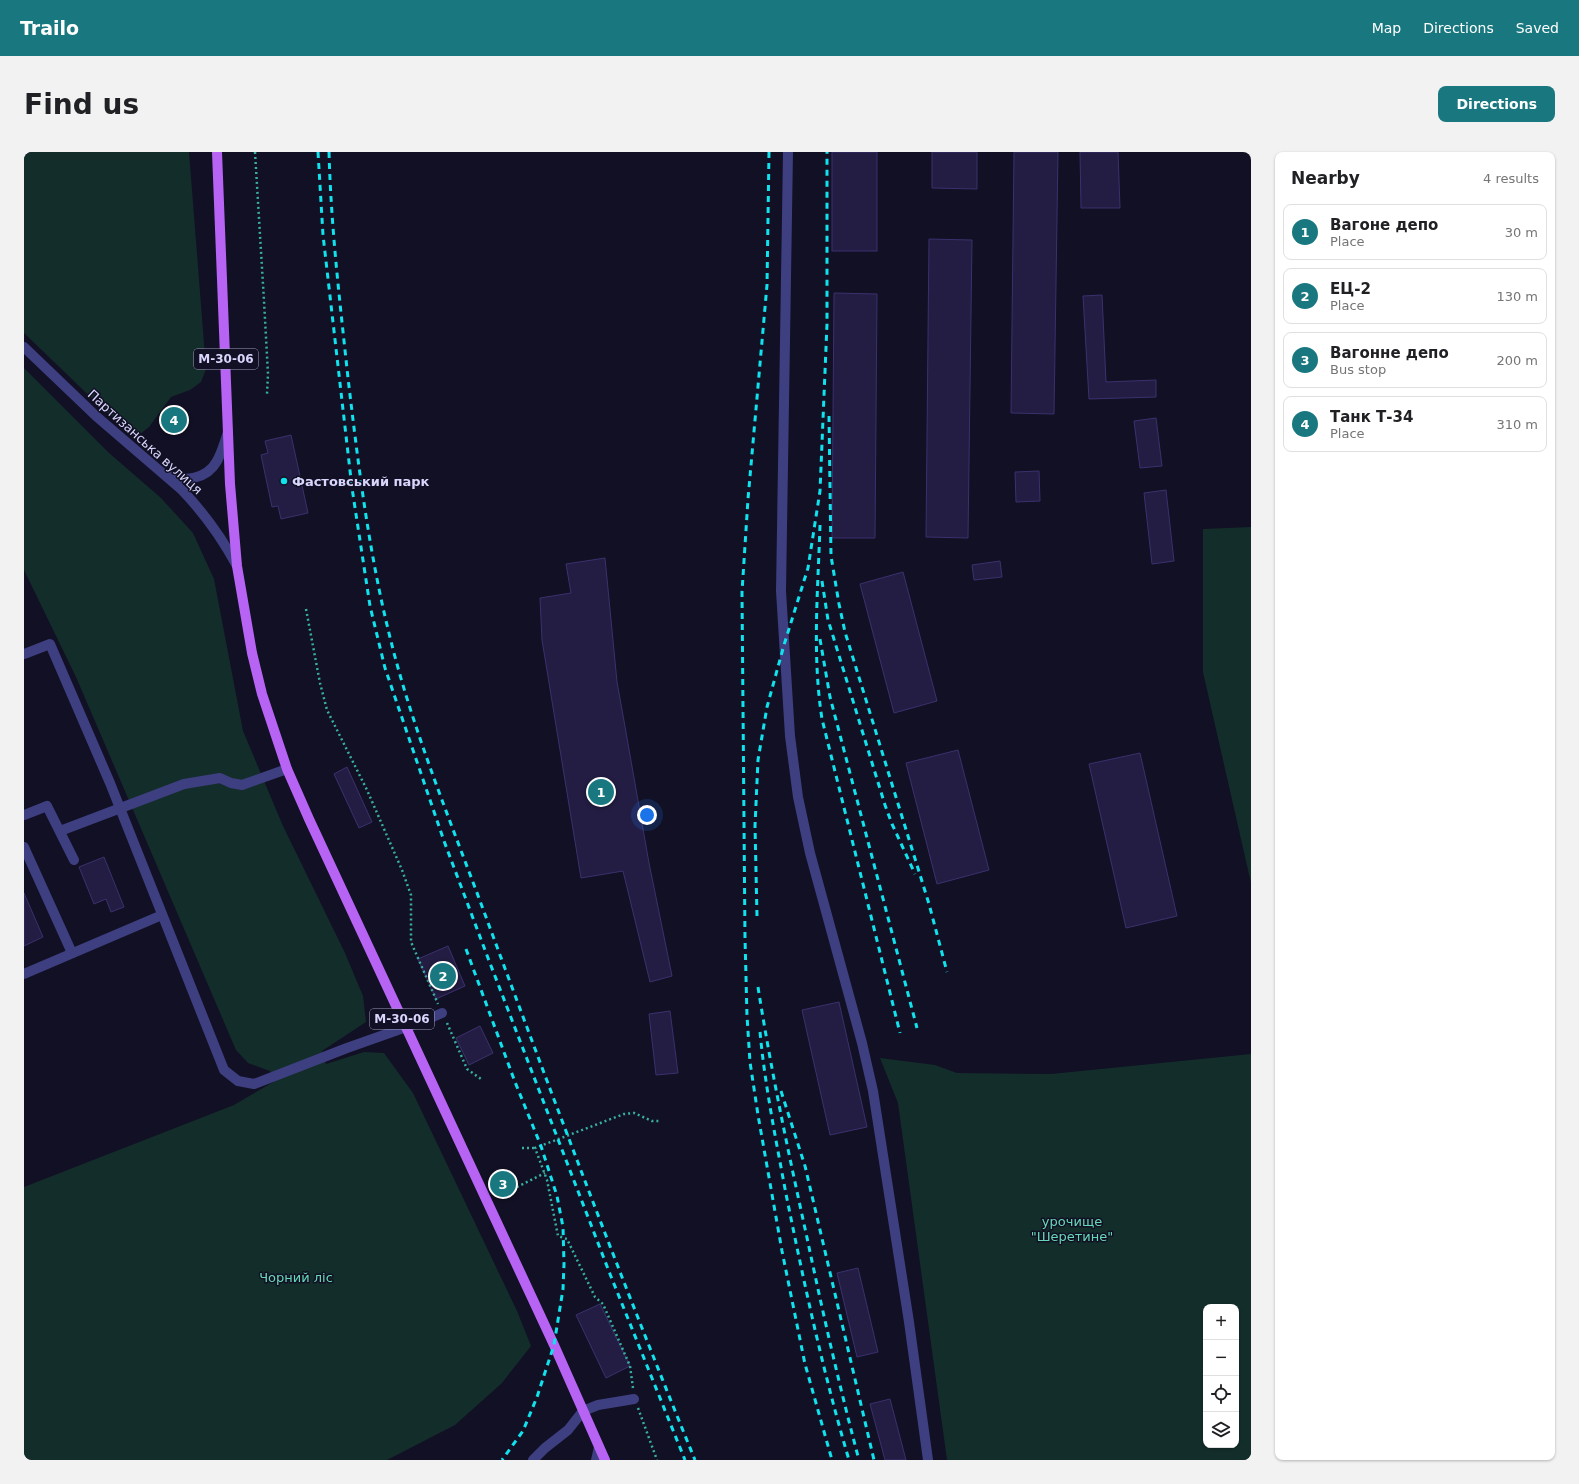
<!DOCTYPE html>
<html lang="en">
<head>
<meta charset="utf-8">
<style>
  body { margin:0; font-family:"DejaVu Sans",sans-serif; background:#f2f2f2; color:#202124 }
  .controls { position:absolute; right:12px; bottom:12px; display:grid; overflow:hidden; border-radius:8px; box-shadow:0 1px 3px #0004 }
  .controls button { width:36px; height:36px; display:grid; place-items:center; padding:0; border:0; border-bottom:1px solid #e0e0e0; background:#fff; color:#202124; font:20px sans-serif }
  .you { position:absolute; left:623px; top:663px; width:14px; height:14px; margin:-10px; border:3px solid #fff; border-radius:50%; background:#1a73e8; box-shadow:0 0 0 6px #1a73e833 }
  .badge { display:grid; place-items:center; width:26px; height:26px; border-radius:50%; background:#19787f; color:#fff; font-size:13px; font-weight:700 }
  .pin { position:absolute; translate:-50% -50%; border:2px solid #fff; box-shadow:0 1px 4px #0006 }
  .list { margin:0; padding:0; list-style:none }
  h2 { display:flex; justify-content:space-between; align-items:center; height:52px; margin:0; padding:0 16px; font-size:17px }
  h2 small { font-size:13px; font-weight:400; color:#757577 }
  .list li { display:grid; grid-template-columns:26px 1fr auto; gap:12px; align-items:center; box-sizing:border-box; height:56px; margin:0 8px 8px; padding:0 8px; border:1px solid #e0e0e0; border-radius:8px }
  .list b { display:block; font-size:15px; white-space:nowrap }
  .list p { margin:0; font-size:13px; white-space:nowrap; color:#757577 }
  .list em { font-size:13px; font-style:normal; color:#757577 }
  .icon { flex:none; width:22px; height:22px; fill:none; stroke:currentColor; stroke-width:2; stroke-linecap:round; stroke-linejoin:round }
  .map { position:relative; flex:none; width:1227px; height:1308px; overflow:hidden; border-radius:8px }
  header { display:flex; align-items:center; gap:24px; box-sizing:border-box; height:56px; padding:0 20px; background:#19787f; color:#fff }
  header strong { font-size:19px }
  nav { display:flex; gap:22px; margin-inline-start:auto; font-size:14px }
  .intro { display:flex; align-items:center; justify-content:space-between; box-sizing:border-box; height:96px; padding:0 24px }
  h1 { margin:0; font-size:28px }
  .button { padding:10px 18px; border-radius:8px; background:#19787f; color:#fff; font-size:14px; font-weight:700 }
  main { display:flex; gap:24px; padding:0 24px }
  aside { flex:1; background:#fff; border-radius:8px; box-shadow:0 1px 3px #0004 }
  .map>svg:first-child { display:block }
  .green { fill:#132d2b; fill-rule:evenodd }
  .building { fill:#231d43; stroke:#3a316e }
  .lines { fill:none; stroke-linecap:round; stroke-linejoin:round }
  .path { stroke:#37afa1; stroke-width:2.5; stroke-dasharray:2 3; stroke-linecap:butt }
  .minor { stroke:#3e3f80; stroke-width:10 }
  .major { stroke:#b764f5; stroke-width:10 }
  .rail { stroke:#10e3ee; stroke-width:3; stroke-dasharray:6 5; stroke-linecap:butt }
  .poi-dot { fill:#10e3ee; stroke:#121024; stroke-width:1.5 }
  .labels { text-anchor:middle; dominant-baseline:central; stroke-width:3; stroke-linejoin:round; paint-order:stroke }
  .shield { fill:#121024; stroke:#9d9bbb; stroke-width:1 }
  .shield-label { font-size:12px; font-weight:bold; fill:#d8d6fc }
  .street-label { font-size:13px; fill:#d8d6fc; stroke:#121024 }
  .poi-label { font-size:13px; font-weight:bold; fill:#d8d6fc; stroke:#121024; text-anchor:start }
  .park-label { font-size:13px; fill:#66d8b6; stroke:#121024 }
</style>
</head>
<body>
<header>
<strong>Trailo</strong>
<nav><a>Map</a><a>Directions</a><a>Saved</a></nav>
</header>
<div class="intro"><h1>Find us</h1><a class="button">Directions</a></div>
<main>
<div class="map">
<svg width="1227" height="1308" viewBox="0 0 1227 1308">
  <rect width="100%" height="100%" fill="#121024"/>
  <g class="green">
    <path d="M 0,0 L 165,0 L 182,217 L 177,230 L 166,238 L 147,245 L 125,275 L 116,282 L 104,278 L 81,259 L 0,181 Z"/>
    <path d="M 0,216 L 84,300 L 137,346 L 169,381 L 190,427 L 219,579 L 259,674 L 321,801 L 339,844 L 342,870 L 298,899 L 302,912 L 340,900 L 360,901 L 389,941 L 493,1159 L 507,1194 L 478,1231 L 431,1273 L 363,1308 L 10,1308 L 0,1307 L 0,1035 L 210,953 L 251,929 L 246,919 L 224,911 L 212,898 L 52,525 L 0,418 Z"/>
    <path d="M 1227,375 L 1227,731 L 1179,520 L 1179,377 Z"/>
    <path d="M 1227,902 L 1227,1308 L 923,1308 L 874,951 L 856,906 L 911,913 L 933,921 L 1027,922 ZM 1182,1155 L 1212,1155 L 1212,1293 L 1182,1293 Z"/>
  </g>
  <g class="building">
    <rect x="808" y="0" width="45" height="99"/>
    <path d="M 908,0 L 953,0 L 953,37 L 908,36 Z"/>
    <path d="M 990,0 L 1034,0 L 1030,262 L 987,261 Z"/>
    <path d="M 1056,0 L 1094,0 L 1096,56 L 1057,56 Z"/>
    <path d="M 905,87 L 948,88 L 944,386 L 902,385 Z"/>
    <path d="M 810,141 L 853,142 L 851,386 L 808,386 Z"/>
    <path d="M 1078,143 L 1082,230 L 1132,228 L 1132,245 L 1065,247 L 1059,144 Z"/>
    <path d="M 1132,266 L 1138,314 L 1116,316 L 1110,269 Z"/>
    <path d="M 267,283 L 284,361 L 257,367 L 254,354 L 248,355 L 237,303 L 244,301 L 241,289 Z"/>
    <path d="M 1015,319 L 1016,349 L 992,350 L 991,320 Z"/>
    <path d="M 1142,338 L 1150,409 L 1128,412 L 1120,341 Z"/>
    <path d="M 581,406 L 593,530 L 600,569 L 625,711 L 648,824 L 626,830 L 599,719 L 557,726 L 518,488 L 516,446 L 547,441 L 542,412 Z"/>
    <path d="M 976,409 L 978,425 L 950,428 L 948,413 Z"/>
    <path d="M 879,420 L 913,549 L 870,561 L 836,432 Z"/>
    <path d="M 934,598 L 965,718 L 913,732 L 882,611 Z"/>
    <path d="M 1116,601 L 1153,764 L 1102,776 L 1065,612 Z"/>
    <path d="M 323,615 L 348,670 L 335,676 L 310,622 Z"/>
    <path d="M 80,705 L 100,755 L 87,760 L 82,747 L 70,752 L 55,715 Z"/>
    <path d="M 0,741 L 19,785 L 0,794 Z"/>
    <path d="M 424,794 L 441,834 L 412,847 L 394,807 Z"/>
    <path d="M 815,850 L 843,975 L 806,983 L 778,858 Z"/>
    <path d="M 646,859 L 654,921 L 632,923 L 625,862 Z"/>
    <path d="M 456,874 L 469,901 L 445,913 L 432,886 Z"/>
    <path d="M 834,1116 L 854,1200 L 833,1205 L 813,1121 Z"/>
    <path d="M 576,1152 L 606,1214 L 582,1226 L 552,1163 Z"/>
    <path d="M 866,1247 L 882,1308 L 861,1308 L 846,1252 Z"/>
  </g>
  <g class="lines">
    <g class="path">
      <path d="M 231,0 L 240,149 L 244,222 L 243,242"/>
      <path d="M 282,457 L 296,531 L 303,558 L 343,638 L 378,718 L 387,743 L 387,790 L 414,852"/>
      <path d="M 423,871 L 443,917 L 457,927"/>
      <path d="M 498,996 L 511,996"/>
      <path d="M 479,1032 L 483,1040 L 521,1021"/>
      <path d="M 609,1236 L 606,1214 L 579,1152 L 571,1145 L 543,1087 L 534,1084 L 523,1028 L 511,996 L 600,962 L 610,961 L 628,969 L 635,969"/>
      <path d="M 614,1256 L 633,1308"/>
    </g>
    <g class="minor">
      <path d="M 764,0 L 757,439 L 766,584 L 774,645 L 786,701 L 838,891 L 849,939 L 885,1170 L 904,1308"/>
      <path d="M 0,195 L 72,264 L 158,338 C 180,361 198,386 213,414"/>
      <path d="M 142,322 C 160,331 183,327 193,309 C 198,300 201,289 204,280"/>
      <path d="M 0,502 L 26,492 L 86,631 L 200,918 L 214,929 L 230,932 L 323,896 L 402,868 L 418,861"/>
      <path d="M 0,663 L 23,654 L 50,708"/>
      <path d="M 36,679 L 160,632 L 196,626 L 207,631 L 218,633 L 263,617"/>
      <path d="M 0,695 L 48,801"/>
      <path d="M 0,822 L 138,763"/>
      <path d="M 509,1308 L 521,1296 L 544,1278 L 559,1259 L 574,1253 L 610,1247"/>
      <path d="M 572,1308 L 575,1295"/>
    </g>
    <path class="major" d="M 193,0 L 206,332 L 213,414 L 228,501 L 238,542 L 263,617 L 285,667 L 530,1193 L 581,1308"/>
    <g class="rail">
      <path d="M 294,0 L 299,83 L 328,336 L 346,454 L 361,516 L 420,689 L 464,806 L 586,1122 L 661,1308"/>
      <path d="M 305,0 C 307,76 316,151 324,226 C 334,310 344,395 364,477 C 388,579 430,677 466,776 C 532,954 599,1132 671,1308"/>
      <path d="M 745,0 L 743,133 L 724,347 L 718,440 L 721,786 L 723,864 L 726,910 L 734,963 L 758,1099 L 781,1212 L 808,1308"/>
      <path d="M 805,264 L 807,404 L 815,452 L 821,480 L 905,752 L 923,820"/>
      <path d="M 796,373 C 794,438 788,503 798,567 L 876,881"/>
      <path d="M 798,429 L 804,468 L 809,484 L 861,653 L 868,672 L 891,722"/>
      <path d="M 796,487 L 806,545 L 893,876"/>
      <path d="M 733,764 L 731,674 L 734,608 L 743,555 L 760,493 L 784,416 L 796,339 L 803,172 L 803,0"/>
      <path d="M 442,797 L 491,930 L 517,994 L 533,1044 L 539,1075 L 540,1112 L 539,1137 L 530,1193 L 513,1245 L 499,1279 L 478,1308"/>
      <path d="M 734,835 C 747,918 764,999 782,1081 C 798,1157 815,1233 835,1308"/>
      <path d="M 736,880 C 741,934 752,988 762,1042 C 780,1131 799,1220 825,1308"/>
      <path d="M 757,939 L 781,1014 L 850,1308"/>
    </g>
  </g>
  <circle class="poi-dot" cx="260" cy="329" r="4"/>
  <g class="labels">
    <g class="shield">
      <rect x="170" y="197" width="64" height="20" rx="3"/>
      <rect x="346" y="857" width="64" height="20" rx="3"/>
    </g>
    <g class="shield-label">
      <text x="202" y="207">М-30-06</text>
      <text x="378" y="867">М-30-06</text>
    </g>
    <g class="street-label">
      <text transform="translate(121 290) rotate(42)">Партизанська вулиця</text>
    </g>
    <g class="poi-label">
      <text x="268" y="329">Фастовський парк</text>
    </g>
    <g class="park-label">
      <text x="1048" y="1069">урочище<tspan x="1048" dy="15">"Шеретине"</tspan></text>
      <text x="272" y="1125">Чорний ліс</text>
    </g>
  </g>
</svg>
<div class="controls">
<button>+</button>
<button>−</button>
<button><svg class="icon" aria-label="locate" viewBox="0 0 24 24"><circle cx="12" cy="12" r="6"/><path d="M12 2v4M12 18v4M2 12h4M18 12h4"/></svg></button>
<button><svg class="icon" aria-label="layers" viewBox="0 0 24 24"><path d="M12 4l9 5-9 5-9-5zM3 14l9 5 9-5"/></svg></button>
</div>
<div class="you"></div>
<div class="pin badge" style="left:577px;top:640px">1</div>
<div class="pin badge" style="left:419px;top:824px">2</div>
<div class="pin badge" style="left:479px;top:1032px">3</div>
<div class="pin badge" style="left:150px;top:268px">4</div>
</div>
<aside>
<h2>Nearby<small>4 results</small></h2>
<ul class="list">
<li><span class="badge">1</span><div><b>Вагоне депо</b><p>Place</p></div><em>30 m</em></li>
<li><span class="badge">2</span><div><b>ЕЦ-2</b><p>Place</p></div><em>130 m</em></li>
<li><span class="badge">3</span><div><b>Вагонне депо</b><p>Bus stop</p></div><em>200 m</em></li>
<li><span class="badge">4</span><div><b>Танк Т-34</b><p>Place</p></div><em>310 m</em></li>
</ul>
</aside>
</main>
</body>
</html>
